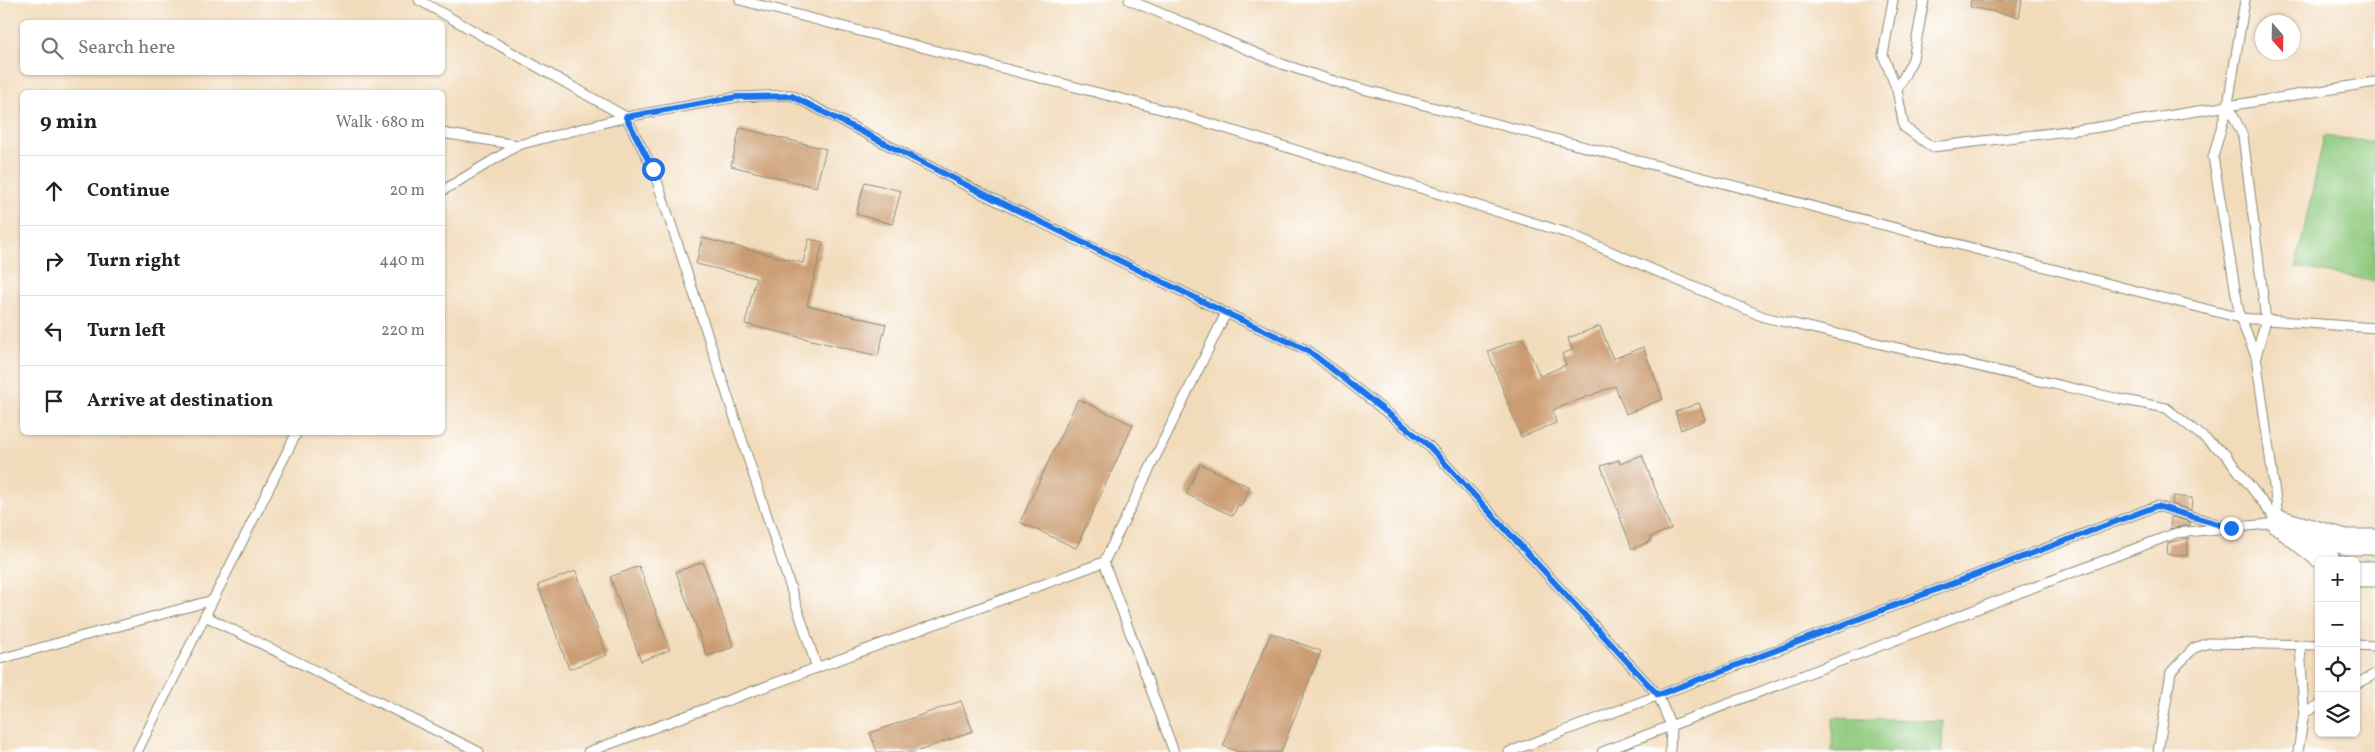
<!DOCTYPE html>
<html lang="en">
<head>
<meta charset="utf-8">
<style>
  body { margin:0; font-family:Vollkorn,serif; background:#f2f2f2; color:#222 }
  .controls { position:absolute; right:15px; bottom:15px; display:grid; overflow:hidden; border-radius:8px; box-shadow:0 1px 4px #0004 }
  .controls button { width:45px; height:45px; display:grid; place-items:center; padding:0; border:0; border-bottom:1px solid #e0e0e0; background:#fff; color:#222; font:25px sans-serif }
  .compass { position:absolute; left:2255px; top:15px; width:45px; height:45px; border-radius:50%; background:#fff; box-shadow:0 1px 4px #0004; rotate:160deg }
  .stop { position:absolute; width:15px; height:15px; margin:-11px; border:4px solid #1a73e8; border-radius:50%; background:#fff }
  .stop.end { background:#1a73e8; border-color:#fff; box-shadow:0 1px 5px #0008 }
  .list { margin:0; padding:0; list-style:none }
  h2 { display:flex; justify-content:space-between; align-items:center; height:65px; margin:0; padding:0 20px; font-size:21px }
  h2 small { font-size:16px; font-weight:400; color:#767676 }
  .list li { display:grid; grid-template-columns:32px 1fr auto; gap:15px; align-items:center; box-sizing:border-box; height:70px; padding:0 20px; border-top:1px solid #e0e0e0 }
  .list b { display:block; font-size:19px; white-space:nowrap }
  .list em { font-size:16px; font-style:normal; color:#767676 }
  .icon { flex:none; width:28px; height:28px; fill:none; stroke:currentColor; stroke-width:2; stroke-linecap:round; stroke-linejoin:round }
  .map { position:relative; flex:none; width:2375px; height:752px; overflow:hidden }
  .search { position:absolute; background:#fff; box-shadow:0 1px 4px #0004; left:20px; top:20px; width:425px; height:55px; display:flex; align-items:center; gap:12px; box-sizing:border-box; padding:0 18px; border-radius:8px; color:#767676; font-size:19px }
  .panel { position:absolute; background:#fff; box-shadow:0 1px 4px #0004; left:20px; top:90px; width:425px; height:345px; border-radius:8px }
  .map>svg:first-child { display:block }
  .green { fill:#8ec97d; stroke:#568358 }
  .building { fill:#cb9c71 }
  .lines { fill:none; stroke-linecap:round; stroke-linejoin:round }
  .lane-casing { stroke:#888c78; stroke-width:11 }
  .secondary-casing { stroke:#888c78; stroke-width:27 }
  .lane { stroke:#fff; stroke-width:9 }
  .secondary { stroke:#fff; stroke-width:25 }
  .route { stroke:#1a73e8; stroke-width:6 }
</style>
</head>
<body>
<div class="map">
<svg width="2375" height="752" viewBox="0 0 2375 752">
  <rect width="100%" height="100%" fill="#fff"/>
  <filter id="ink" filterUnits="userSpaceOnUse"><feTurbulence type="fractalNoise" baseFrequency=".02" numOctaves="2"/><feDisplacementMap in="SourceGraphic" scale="10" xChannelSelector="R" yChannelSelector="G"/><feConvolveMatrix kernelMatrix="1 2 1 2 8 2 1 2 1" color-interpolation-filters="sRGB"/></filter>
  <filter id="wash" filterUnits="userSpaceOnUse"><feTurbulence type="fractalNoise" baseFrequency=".0096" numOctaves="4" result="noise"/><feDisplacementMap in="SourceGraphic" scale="20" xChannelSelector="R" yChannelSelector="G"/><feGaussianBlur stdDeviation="1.12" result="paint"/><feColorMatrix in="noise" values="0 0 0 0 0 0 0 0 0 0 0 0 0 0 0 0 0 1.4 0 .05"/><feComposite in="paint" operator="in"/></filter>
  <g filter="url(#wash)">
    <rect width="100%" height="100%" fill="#f2dbbb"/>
    <g class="green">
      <path d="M 2324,136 L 2375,142 L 2375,281 L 2296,267 Z"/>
      <path d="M 1833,717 L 1943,721 L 1942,752 L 1832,752 Z"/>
    </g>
    <g id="blocks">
      <g class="building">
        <path d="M 1971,0 L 2022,0 L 2019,17 L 1970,7 Z"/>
        <path d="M 740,128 L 826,149 L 816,187 L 731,166 Z"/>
        <path d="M 865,182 L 901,191 L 892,224 L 856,214 Z"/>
        <path d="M 702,238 L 803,263 L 809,239 L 823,242 L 807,305 L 886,324 L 878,356 L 745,324 L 756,278 L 696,264 Z"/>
        <path d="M 1600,326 L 1613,359 L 1643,347 L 1663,399 L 1626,414 L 1615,386 L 1553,410 L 1556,423 L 1521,437 L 1488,351 L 1523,338 L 1540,376 L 1566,365 L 1562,354 L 1572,350 L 1568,338 Z"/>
        <path d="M 1078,399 L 1133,425 L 1076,548 L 1020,522 Z"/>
        <path d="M 1699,403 L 1705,420 L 1681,430 L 1675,412 Z"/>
        <path d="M 1642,455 L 1671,529 L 1650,537 L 1651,541 L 1632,549 L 1601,466 L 1619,460 L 1620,464 Z"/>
        <path d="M 1200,464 L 1250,487 L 1241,506 L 1238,505 L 1233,516 L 1186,494 Z"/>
        <path d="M 2173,496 L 2192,498 L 2191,510 L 2172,504 Z"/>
        <path d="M 2171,517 L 2190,522 L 2190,525 L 2170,529 Z"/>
        <path d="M 2188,538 L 2187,556 L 2167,554 L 2168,543 Z"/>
        <path d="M 703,562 L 734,647 L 707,656 L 676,572 Z"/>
        <path d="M 639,566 L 670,650 L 641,661 L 610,577 Z"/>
        <path d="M 576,571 L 607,655 L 569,669 L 538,585 Z"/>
        <path d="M 1271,633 L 1321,651 L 1281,752 L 1239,752 L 1223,746 Z"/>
        <path d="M 961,701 L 973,731 L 916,752 L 877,752 L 870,733 Z"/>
      </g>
    </g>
  </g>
  <g filter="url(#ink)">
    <use href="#blocks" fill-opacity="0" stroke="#888c78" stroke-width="1"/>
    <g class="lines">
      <g class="lane-casing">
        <g id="lane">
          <path d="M 419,0 L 626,117"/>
          <path d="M 740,0 L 1172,112 L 1567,233 L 1764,317 L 2119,399 L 2166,408 L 2225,454 L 2279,523"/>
          <path d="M 1129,0 L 1282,64 L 1340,83 L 2240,318 L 2375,328"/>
          <path d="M 1893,0 L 1883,55 L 1897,90 L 1904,127 L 1932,147 L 2093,128 L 2375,82"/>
          <path d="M 2245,0 L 2228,104 L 2213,157 L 2240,318 L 2256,356 L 2279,522"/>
          <path d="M 1897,90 L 1913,59 L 1924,0"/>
          <path d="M 2228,104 L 2243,136 L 2266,320 L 2256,356"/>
          <path d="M 442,133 L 518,145"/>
          <path d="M 442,191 L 518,145 L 626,117"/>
          <path d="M 1104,562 L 1226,313 L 1309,351 L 1428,445 L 1658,695 L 1671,726 L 1670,752"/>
          <path d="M 205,616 L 479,752"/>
          <path d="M 2300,645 L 2304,713"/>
          <path d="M 2356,645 L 2375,646"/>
          <path d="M 0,659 L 213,600"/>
          <path d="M 817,668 L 653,169 L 626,117 L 737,97 L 791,95 L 977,191 L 1226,313"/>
          <path d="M 2356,684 L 2375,674"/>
          <path d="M 137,752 L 297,432"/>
          <path d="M 588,752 L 1104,562 L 1174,752"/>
          <path d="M 1509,752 L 2157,506 L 2231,528"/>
          <path d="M 1602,752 L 2176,533 L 2279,523"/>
          <path d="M 2158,752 L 2171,672 L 2194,648 L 2209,643 L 2319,645"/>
          <path d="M 2298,752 L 2304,713 L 2319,705"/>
        </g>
      </g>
      <g class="secondary-casing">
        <g id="secondary">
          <path d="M 2280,523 L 2346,542 L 2375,542"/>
          <path d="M 2289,530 L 2328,561"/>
          <path d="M 2356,574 L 2375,574"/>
        </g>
      </g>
      <use href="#lane" class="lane"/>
      <use href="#secondary" class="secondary"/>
    </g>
  </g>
  <g class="lines" filter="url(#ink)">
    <path class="route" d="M 653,169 L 626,117 L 737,97 L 792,96 L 978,191 L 1226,313 L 1309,351 L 1428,445 L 1658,695 L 2157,506 L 2231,528"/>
  </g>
</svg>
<div class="controls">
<button>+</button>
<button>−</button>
<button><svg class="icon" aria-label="locate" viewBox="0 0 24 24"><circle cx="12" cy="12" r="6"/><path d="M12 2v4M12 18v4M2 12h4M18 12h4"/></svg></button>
<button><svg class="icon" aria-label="layers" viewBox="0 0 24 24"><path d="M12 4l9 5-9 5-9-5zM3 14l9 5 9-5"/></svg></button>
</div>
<svg class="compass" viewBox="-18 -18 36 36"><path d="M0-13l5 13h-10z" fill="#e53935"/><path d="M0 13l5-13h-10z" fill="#767676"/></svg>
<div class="stop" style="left:653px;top:169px"></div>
<div class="stop end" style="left:2231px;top:528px"></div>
<div class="search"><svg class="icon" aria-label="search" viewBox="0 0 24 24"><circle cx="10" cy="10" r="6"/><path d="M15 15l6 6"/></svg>Search here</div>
<section class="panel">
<h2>9 min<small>Walk · 680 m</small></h2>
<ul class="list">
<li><svg class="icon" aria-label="ahead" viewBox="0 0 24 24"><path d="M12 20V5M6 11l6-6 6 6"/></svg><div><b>Continue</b></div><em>20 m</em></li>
<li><svg class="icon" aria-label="right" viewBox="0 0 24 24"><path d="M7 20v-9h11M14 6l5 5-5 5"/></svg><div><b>Turn right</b></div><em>440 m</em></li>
<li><svg class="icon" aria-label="left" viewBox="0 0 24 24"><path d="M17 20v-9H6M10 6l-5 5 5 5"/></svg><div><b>Turn left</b></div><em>220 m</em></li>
<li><svg class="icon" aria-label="arrive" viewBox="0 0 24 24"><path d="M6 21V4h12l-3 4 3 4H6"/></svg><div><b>Arrive at destination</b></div></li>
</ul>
</section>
</div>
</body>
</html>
